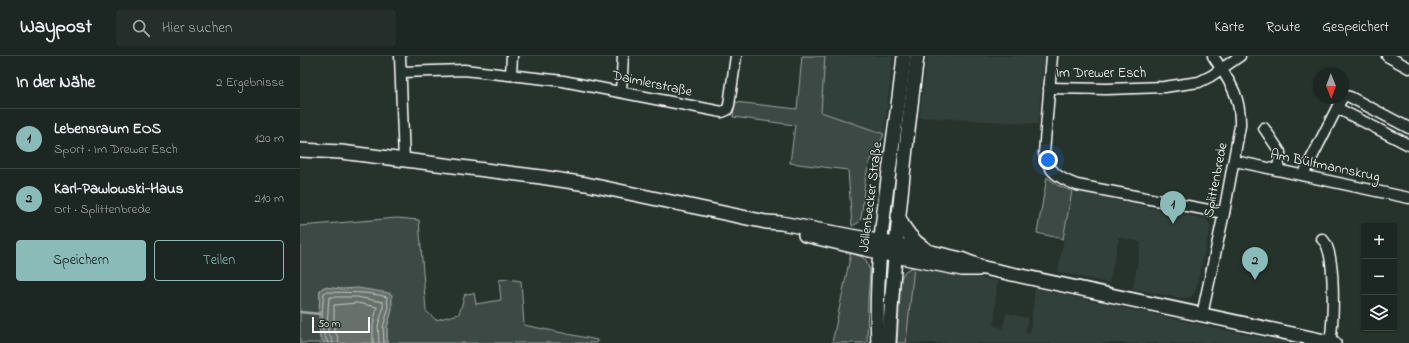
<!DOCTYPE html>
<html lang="de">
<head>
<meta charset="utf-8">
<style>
  body { margin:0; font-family:"Indie Flower",sans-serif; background:#252e2a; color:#f1f3f6 }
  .controls { position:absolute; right:12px; bottom:12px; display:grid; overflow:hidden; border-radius:4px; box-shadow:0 1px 3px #0004 }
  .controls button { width:36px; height:36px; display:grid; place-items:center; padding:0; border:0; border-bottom:1px solid #3a4340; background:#1c2622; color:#f1f3f6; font:20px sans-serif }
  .compass { position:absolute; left:1013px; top:12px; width:36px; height:36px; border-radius:50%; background:#1c2622; box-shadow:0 1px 3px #0004; rotate:179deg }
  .scale { position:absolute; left:12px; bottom:10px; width:58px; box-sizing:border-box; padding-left:4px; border:2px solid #fff; border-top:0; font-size:11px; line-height:14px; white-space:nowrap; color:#fff; -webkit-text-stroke:3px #26332d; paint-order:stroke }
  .you { position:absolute; left:748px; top:104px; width:14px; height:14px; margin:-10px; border:3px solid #fff; border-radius:50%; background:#1a73e8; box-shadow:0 0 0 6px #1a73e833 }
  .badge { display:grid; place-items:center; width:26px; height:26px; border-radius:50%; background:#8bbbb9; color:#111; font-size:13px; font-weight:700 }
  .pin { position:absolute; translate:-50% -33px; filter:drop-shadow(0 1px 2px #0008) }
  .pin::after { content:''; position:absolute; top:21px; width:14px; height:12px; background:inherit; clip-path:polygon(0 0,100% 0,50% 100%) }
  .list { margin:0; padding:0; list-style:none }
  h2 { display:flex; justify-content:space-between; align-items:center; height:52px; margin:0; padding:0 16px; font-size:17px }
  h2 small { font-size:13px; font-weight:400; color:#a0a5a5 }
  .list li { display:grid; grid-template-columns:26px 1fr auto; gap:12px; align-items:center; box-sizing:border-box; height:60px; padding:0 16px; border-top:1px solid #3a4340 }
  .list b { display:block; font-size:15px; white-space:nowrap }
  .list p { margin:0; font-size:13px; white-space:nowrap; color:#a0a5a5 }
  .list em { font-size:13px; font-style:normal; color:#a0a5a5 }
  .actions { display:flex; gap:8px; padding:12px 16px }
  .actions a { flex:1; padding:9px 0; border:1px solid #8bbbb9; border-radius:4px; text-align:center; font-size:14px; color:#8bbbb9 }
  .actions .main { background:#8bbbb9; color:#111 }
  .icon { flex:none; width:22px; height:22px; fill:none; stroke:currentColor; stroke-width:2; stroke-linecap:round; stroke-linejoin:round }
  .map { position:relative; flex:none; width:1109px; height:287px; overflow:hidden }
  header { display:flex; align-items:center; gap:24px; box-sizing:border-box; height:56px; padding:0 20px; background:#1c2622; border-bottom:1px solid #3a4340 }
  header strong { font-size:19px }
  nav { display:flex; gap:22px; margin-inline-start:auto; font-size:14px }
  .search { width:280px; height:36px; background:#252e2a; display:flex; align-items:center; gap:10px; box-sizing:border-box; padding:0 14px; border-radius:4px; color:#a0a5a5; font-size:15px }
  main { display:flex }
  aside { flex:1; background:#1c2622 }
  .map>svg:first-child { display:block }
  .built { fill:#333f3a }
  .green { fill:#3e4944; stroke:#9ea4a2 }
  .water { fill:#67706c; stroke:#a4a9a7 }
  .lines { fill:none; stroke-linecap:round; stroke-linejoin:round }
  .shore { stroke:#c2c6c4; stroke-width:1 }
  .stream { stroke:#a4a9a7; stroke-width:2.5 }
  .minor-casing { stroke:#fff; stroke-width:13 }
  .major-casing { stroke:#fff; stroke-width:16 }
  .minor { stroke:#26332d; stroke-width:10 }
  .major { stroke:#26332d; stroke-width:13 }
  .labels { text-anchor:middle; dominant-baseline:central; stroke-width:3; stroke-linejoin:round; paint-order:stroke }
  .street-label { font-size:14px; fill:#fff; stroke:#26332d }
</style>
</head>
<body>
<header>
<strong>Waypost</strong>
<div class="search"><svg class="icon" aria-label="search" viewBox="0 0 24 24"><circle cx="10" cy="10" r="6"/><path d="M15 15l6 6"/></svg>Hier suchen</div>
<nav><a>Karte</a><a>Route</a><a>Gespeichert</a></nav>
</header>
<main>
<aside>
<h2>In der Nähe<small>2 Ergebnisse</small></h2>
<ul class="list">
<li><span class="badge">1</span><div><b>Lebensraum EOS</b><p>Sport · Im Drewer Esch</p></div><em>120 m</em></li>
<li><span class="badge">2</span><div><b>Karl-Pawlowski-Haus</b><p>Ort · Splittenbrede</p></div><em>210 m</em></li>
</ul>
<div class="actions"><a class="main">Speichern</a><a>Teilen</a></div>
</aside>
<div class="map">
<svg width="1109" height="287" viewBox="0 0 1109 287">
  <rect width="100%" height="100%" fill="#26332d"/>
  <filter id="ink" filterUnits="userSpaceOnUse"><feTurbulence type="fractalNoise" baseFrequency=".025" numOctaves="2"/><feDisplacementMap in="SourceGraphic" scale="8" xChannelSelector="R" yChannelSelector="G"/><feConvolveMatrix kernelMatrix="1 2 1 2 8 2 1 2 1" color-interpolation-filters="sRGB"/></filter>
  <g filter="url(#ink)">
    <g class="built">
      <path d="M 525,0 L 593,0 L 584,78 L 520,56 Z"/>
      <path d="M 627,0 L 744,0 L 738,68 L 619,61 Z"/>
      <path d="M 772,135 L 906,163 L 910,169 L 910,173 L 896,232 L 894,237 L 890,241 L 880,242 L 833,233 L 841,186 L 819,181 L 809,227 L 758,216 Z"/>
      <path d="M 614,210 L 697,225 L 694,270 L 703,272 L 706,257 L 728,262 L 725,277 L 730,278 L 735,232 L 924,274 L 992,287 L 606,287 Z"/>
    </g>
    <g class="green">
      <path d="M 502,0 L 525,0 L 521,56 L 584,78 C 580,88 574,97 570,106 C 563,124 564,143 561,162 L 558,167 L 552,170 L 548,114 L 490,107 L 495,69 L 433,61 L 435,46 L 497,53 Z"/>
      <path d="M 747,121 L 757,129 L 772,135 L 763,183 L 737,177 Z"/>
      <path d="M 97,162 L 119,164 L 126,255 L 136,264 L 159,258 L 165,238 L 174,237 L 176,248 L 201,244 L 199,224 L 208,223 L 221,225 L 224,269 L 297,284 L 297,287 L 87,287 L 87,271 L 92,254 L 41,233 L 24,231 L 20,234 L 19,257 L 20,283 L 26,287 L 0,287 L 0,170 Z"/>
      <path d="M 551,197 L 562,201 L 566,204 L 570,215 L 568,243 L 567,287 L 532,287 Z"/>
      <path d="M 614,210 L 606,287 L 597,287 L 601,222 L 605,215 Z"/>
    </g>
    <path class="water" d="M 24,231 L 41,233 L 58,232 L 89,237 L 92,239 L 92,254 L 87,271 L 87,287 L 26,287 L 20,283 L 19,257 L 20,234 Z"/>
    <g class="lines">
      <g class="shore">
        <path d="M 28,287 C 27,283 25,282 24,279 C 20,267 23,249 24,237 L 26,236 C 47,237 66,235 87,241 L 88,254 L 83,271 L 84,287"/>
        <path d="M 33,287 C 32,282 29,280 28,275 C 27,264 28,253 29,242 L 31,241 L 57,241 L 83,246 L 83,253 L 78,270 L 79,287"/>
        <path d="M 39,287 L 38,281 L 34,274 L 34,249 L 57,247 L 77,251 L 73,269 L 73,287"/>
      </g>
      <path class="stream" d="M 0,256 L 20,258"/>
      <g class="minor-casing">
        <g id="minor">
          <path d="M 100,0 L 104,105"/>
          <path d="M 752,0 L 744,97 C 749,116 758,122 777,129 L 924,157"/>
          <path d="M 1087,0 L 1109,12"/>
          <path d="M 101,16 L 164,14 L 263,25 L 422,56 L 427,54 L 429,49 L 436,0"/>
          <path d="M 211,19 L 212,0"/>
          <path d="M 749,32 L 807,33 L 864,31 L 899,26 L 911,20 L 940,0"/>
          <path d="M 321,36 L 323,0"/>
          <path d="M 1043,41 L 1046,40 L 1050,41 L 1109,72"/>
          <path d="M 1037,52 L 1109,89"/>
          <path d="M 964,72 L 980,96 L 980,102 L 977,114"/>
          <path d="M 935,105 L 1109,142"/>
          <path d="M 1003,119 L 1042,42"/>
          <path d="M 1022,183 C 1037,195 1033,267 1030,287"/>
          <path d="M 902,259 L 924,157 L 940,70 C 941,39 929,25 913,0"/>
        </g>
      </g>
      <g class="major-casing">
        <g id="major">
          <path d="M 0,94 L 41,96 L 241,121 L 286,128 L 466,166 L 481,167 L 610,191 L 661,203 L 684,212 L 1034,287"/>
          <path d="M 598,160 C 604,174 613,185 625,193"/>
          <path d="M 505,179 L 595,200 L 662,213 L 678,213"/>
          <path d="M 578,287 C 573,191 594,95 604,0"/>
          <path d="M 589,287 C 594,191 605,95 617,0"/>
        </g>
      </g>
      <use href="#minor" class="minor"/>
      <use href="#major" class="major"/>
    </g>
  </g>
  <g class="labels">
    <g class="street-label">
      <text x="801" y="17">Im Drewer Esch</text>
      <text transform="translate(352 28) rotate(12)">Daimlerstraße</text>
      <text transform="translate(1025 110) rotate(12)">Am Bültmannskrug</text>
      <text transform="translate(916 124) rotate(-79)">Splittenbrede</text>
      <text transform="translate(571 141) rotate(-83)">Jöllenbecker Straße</text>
    </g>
  </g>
</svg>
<div class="controls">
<button>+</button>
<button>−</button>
<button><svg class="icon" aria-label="layers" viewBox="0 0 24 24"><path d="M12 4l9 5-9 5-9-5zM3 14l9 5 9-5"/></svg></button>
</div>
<svg class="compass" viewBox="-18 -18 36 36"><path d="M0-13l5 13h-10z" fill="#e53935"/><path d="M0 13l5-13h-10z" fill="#a0a5a5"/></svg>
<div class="scale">50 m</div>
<div class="you"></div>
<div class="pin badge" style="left:873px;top:168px">1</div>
<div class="pin badge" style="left:955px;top:224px">2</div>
</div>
</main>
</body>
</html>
